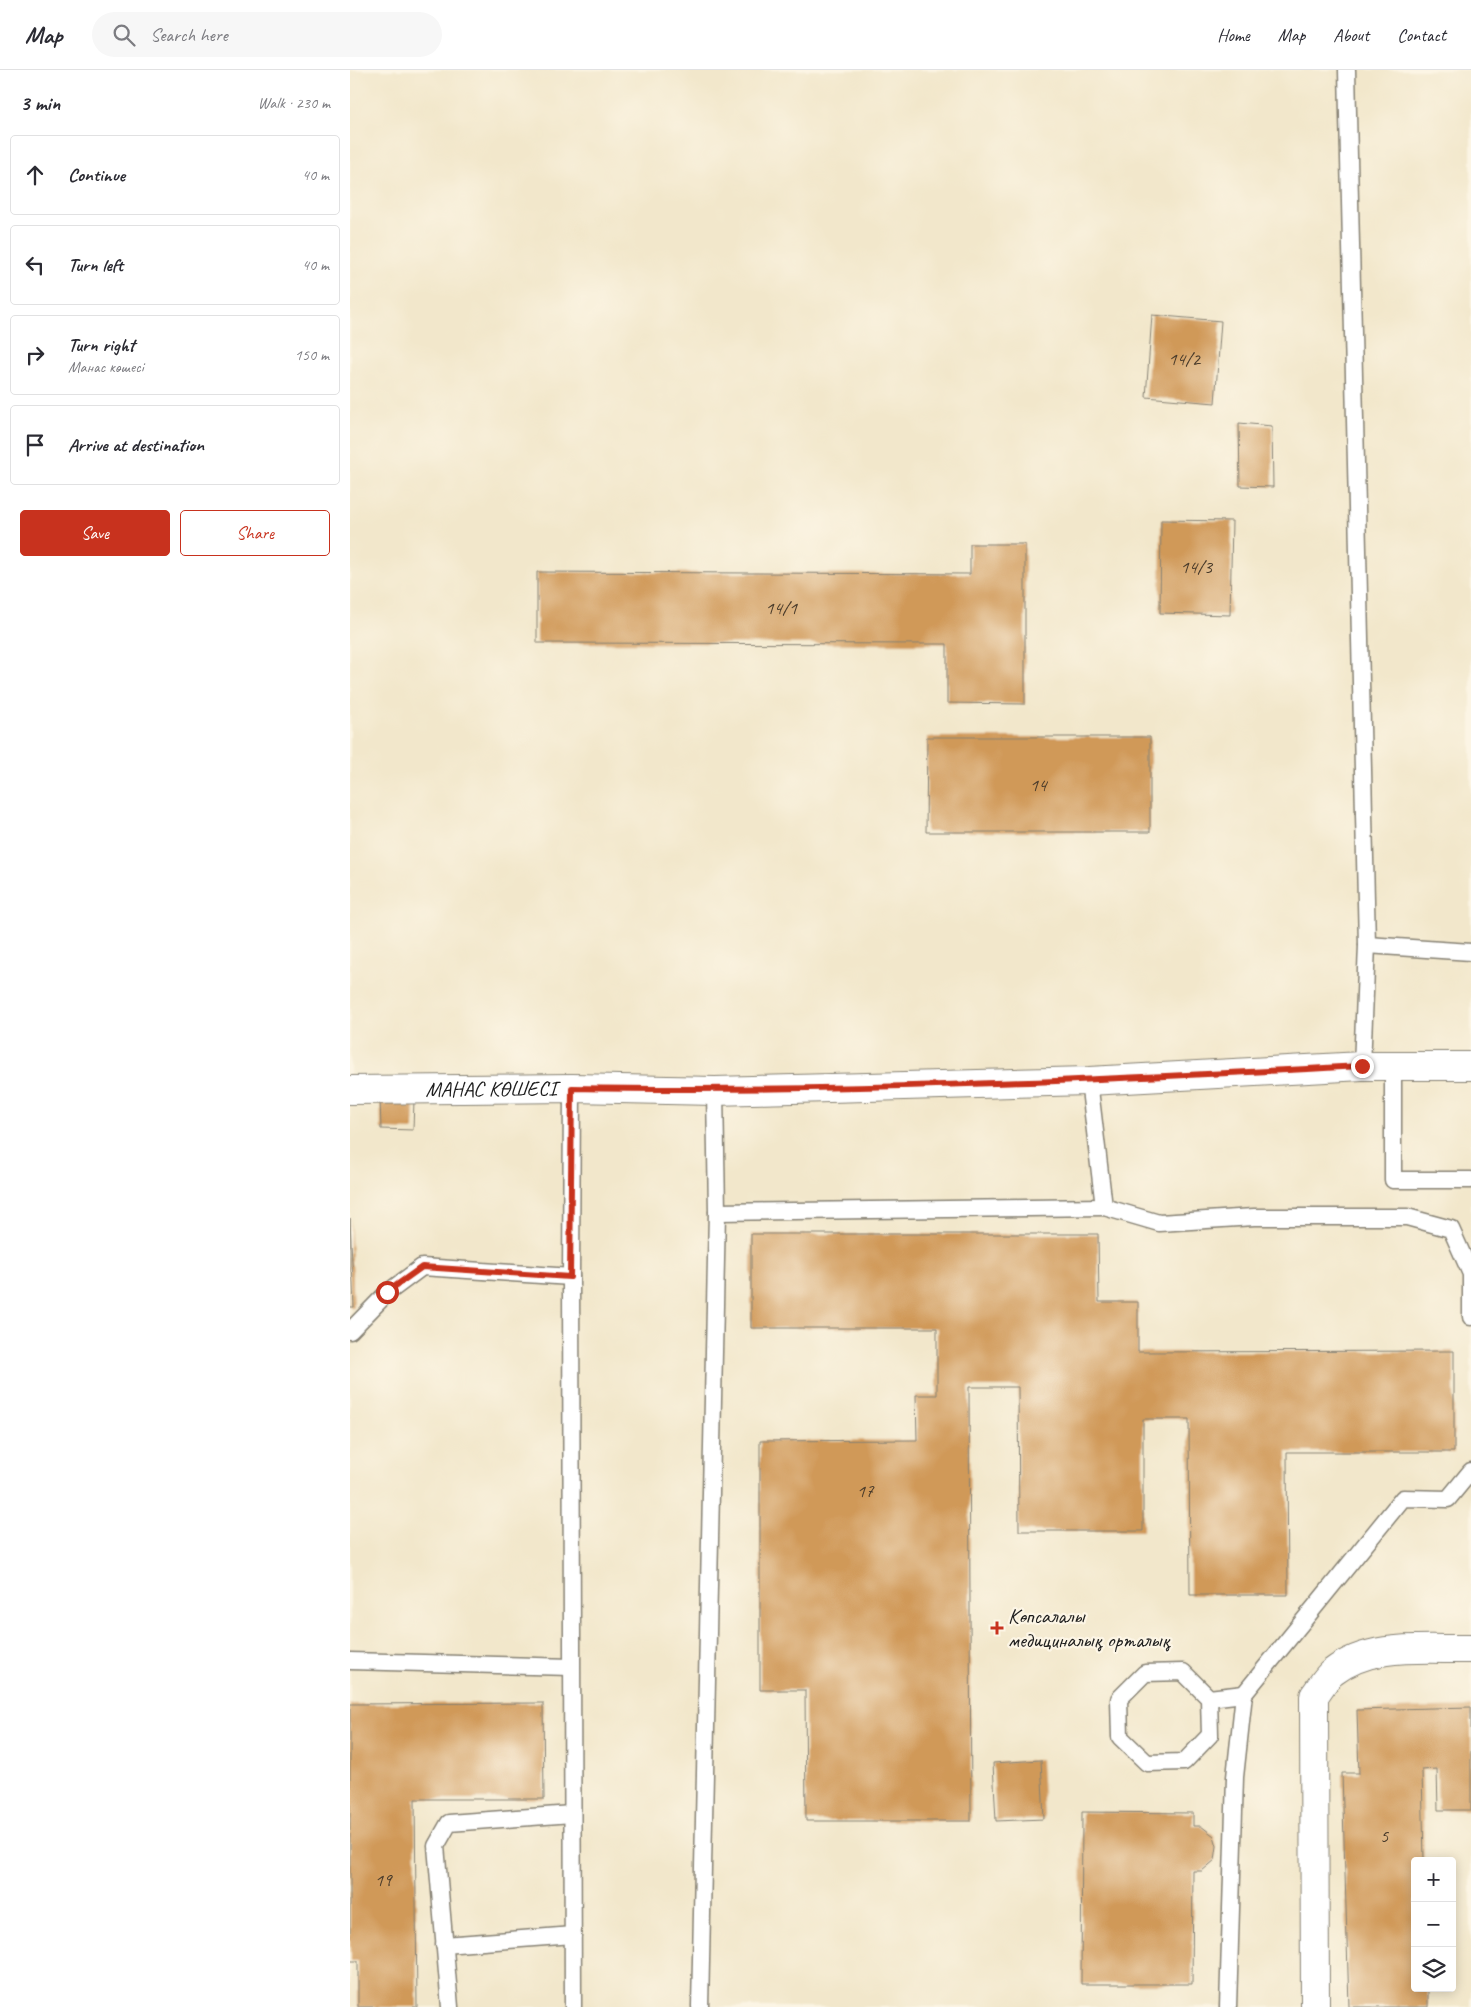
<!DOCTYPE html>
<html lang="en">
<head>
<meta charset="utf-8">
<style>
  body { margin:0; font-family:Caveat,sans-serif; background:#f7f7f7; color:#2b2b33 }
  .controls { position:absolute; right:15px; bottom:15px; display:grid; overflow:hidden; border-radius:5px; box-shadow:0 2px 12px #0003 }
  .controls button { width:45px; height:45px; display:grid; place-items:center; padding:0; border:0; border-bottom:1px solid #e1e1e2; background:#fff; color:#2b2b33; font:25px sans-serif }
  .stop { position:absolute; width:15px; height:15px; margin:-11px; border:4px solid #c8321e; border-radius:50%; background:#fff }
  .stop.end { background:#c8321e; border-color:#fff; box-shadow:0 1px 5px #0008 }
  .list { margin:0; padding:0; list-style:none }
  h2 { display:flex; justify-content:space-between; align-items:center; height:65px; margin:0; padding:0 20px; font-size:21px }
  h2 small { font-size:16px; font-weight:400; color:#7c7c81 }
  .list li { display:grid; grid-template-columns:32px 1fr auto; gap:15px; align-items:center; box-sizing:border-box; height:80px; margin:0 10px 10px; padding:0 10px; border:1px solid #e1e1e2; border-radius:5px }
  .list b { display:block; font-size:19px; white-space:nowrap }
  .list p { margin:0; font-size:16px; white-space:nowrap; color:#7c7c81 }
  .list em { font-size:16px; font-style:normal; color:#7c7c81 }
  .actions { display:flex; gap:10px; padding:15px 20px }
  .actions a { flex:1; padding:11px 0; border:1px solid #c8321e; border-radius:5px; text-align:center; font-size:18px; color:#c8321e }
  .actions .main { background:#c8321e; color:#fff }
  .icon { flex:none; width:28px; height:28px; fill:none; stroke:currentColor; stroke-width:2; stroke-linecap:round; stroke-linejoin:round }
  .map { position:relative; flex:none; width:1121px; height:1937px; overflow:hidden }
  header { display:flex; align-items:center; gap:30px; box-sizing:border-box; height:70px; padding:0 25px; background:#fff; border-bottom:1px solid #e1e1e2 }
  header strong { font-size:24px }
  nav { display:flex; gap:28px; margin-inline-start:auto; font-size:18px }
  .search { width:350px; height:45px; background:#f7f7f7; display:flex; align-items:center; gap:12px; box-sizing:border-box; padding:0 18px; border-radius:28px; color:#7c7c81; font-size:19px }
  main { display:flex }
  aside { flex:1; background:#fff }
  .map>svg:first-child { display:block }
  .building { fill:#d09959 }
  .lines { fill:none; stroke-linecap:round; stroke-linejoin:round }
  .service-casing { stroke:#878274; stroke-width:19 }
  .minor-casing { stroke:#878274; stroke-width:30 }
  .service { stroke:#fff; stroke-width:16 }
  .minor { stroke:#fff; stroke-width:28 }
  .route { stroke:#c8321e; stroke-width:6 }
  .poi-dot { fill:#c8321e; stroke:#fcf5e5; stroke-width:2 }
  .labels { text-anchor:middle; dominant-baseline:central; stroke-width:4.5; stroke-linejoin:round; paint-order:stroke }
  .number-label { font-size:19px; fill:#493b2b }
  .street-label { font-size:21px; fill:#1c1c1c; stroke:#fcf5e5 }
  .poi-label { font-size:21px; fill:#1c1c1c; stroke:#fcf5e5; text-anchor:start }
</style>
</head>
<body>
<header>
<strong>Map</strong>
<div class="search"><svg class="icon" aria-label="search" viewBox="0 0 24 24"><circle cx="10" cy="10" r="6"/><path d="M15 15l6 6"/></svg>Search here</div>
<nav><a>Home</a><a>Map</a><a>About</a><a>Contact</a></nav>
</header>
<main>
<aside>
<h2>3 min<small>Walk · 230 m</small></h2>
<ul class="list">
<li><svg class="icon" aria-label="ahead" viewBox="0 0 24 24"><path d="M12 20V5M6 11l6-6 6 6"/></svg><div><b>Continue</b></div><em>40 m</em></li>
<li><svg class="icon" aria-label="left" viewBox="0 0 24 24"><path d="M17 20v-9H6M10 6l-5 5 5 5"/></svg><div><b>Turn left</b></div><em>40 m</em></li>
<li><svg class="icon" aria-label="right" viewBox="0 0 24 24"><path d="M7 20v-9h11M14 6l5 5-5 5"/></svg><div><b>Turn right</b><p>Манас көшесі</p></div><em>150 m</em></li>
<li><svg class="icon" aria-label="arrive" viewBox="0 0 24 24"><path d="M6 21V4h12l-3 4 3 4H6"/></svg><div><b>Arrive at destination</b></div></li>
</ul>
<div class="actions"><a class="main">Save</a><a>Share</a></div>
</aside>
<div class="map">
<svg width="1121" height="1937" viewBox="0 0 1121 1937">
  <rect width="100%" height="100%" fill="#fcf5e5"/>
  <filter id="ink" filterUnits="userSpaceOnUse"><feTurbulence type="fractalNoise" baseFrequency=".02" numOctaves="2"/><feDisplacementMap in="SourceGraphic" scale="10" xChannelSelector="R" yChannelSelector="G"/><feConvolveMatrix kernelMatrix="1 2 1 2 8 2 1 2 1" color-interpolation-filters="sRGB"/></filter>
  <filter id="wash" filterUnits="userSpaceOnUse"><feTurbulence type="fractalNoise" baseFrequency=".0096" numOctaves="4" result="noise"/><feDisplacementMap in="SourceGraphic" scale="20" xChannelSelector="R" yChannelSelector="G"/><feGaussianBlur stdDeviation="1.12" result="paint"/><feColorMatrix in="noise" values="0 0 0 0 0 0 0 0 0 0 0 0 0 0 0 0 0 1.4 0 .05"/><feComposite in="paint" operator="in"/></filter>
  <g filter="url(#wash)">
    <rect width="100%" height="100%" fill="#f2e7cb"/>
    <g id="blocks">
      <g class="building">
        <path d="M 802,245 L 871,251 L 865,333 L 796,327 Z"/>
        <path d="M 889,353 L 922,356 L 923,417 L 890,416 Z"/>
        <path d="M 811,450 L 882,451 L 880,545 L 810,543 Z"/>
        <path d="M 620,474 L 675,474 L 675,634 L 597,633 L 597,574 L 187,573 L 187,502 L 620,504 Z"/>
        <path d="M 577,667 L 800,667 L 800,762 L 576,762 Z"/>
        <path d="M 30,1028 L 64,1030 L 63,1060 L 31,1059 Z"/>
        <path d="M 0,1148 L 4,1237 L 0,1237 Z"/>
        <path d="M 401,1164 L 748,1164 L 749,1232 L 788,1232 L 788,1282 L 1104,1281 L 1104,1382 L 937,1382 L 938,1525 L 840,1525 L 839,1349 L 793,1349 L 793,1461 L 669,1461 L 668,1317 L 619,1317 L 621,1751 L 456,1751 L 455,1620 L 410,1620 L 410,1371 L 567,1370 L 566,1325 L 587,1325 L 587,1258 L 401,1258 Z"/>
        <path d="M 193,1633 L 194,1729 L 65,1729 L 67,1937 L 8,1937 L 8,1891 L 0,1891 L 0,1634 Z"/>
        <path d="M 1121,1637 L 1121,1740 L 1088,1740 L 1087,1699 L 1072,1700 L 1074,1791 L 1065,1791 L 1065,1918 L 1078,1918 L 1078,1937 L 999,1937 L 992,1703 L 1009,1703 L 1007,1640 Z"/>
        <path d="M 691,1690 L 694,1749 L 646,1751 L 643,1693 Z"/>
        <path d="M 732,1742 L 843,1743 L 843,1756 L 851,1756 L 864,1766 L 867,1776 L 865,1790 L 852,1801 L 843,1801 L 842,1914 L 731,1914 Z"/>
      </g>
    </g>
  </g>
  <g filter="url(#ink)">
    <use href="#blocks" fill-opacity="0" stroke="#878274" stroke-width="1"/>
    <g class="lines">
      <g class="service-casing">
        <g id="service">
          <path d="M 997,0 L 1017,875 L 1012,996"/>
          <path d="M 1017,875 L 1121,882"/>
          <path d="M 1043,996 L 1043,1110 L 1121,1110"/>
          <path d="M 739,1011 L 754,1137 L 809,1153 L 904,1147 L 1057,1147 L 1101,1159 L 1121,1204 L 1121,1247"/>
          <path d="M 222,1018 L 221,1207 L 223,1937"/>
          <path d="M 367,1142 L 754,1137"/>
          <path d="M 0,1261 L 37,1223 L 72,1197 L 221,1207"/>
          <path d="M 0,1591 L 221,1597"/>
          <path d="M 833,1602 L 859,1628 L 860,1665 L 834,1692 L 797,1693 L 770,1667 L 769,1629 L 795,1603 Z"/>
          <path d="M 859,1628 L 894,1624"/>
          <path d="M 94,1875 L 223,1865"/>
          <path d="M 100,1937 L 86,1776 L 99,1753 L 222,1744"/>
          <path d="M 350,1937 L 367,1142 L 365,1021"/>
          <path d="M 878,1937 L 885,1707 L 894,1624 L 1053,1428 L 1098,1429 L 1121,1401"/>
        </g>
      </g>
      <g class="minor-casing">
        <g id="minor">
          <path id="s1" d="M 0,1020 L 222,1018 L 365,1021 L 739,1011 L 1012,996 L 1121,996"/>
          <path d="M 965,1937 L 964,1626 C 970,1618 976,1607 983,1602 C 1022,1572 1074,1580 1121,1579"/>
        </g>
      </g>
      <use href="#service" class="service"/>
      <use href="#minor" class="minor"/>
    </g>
  </g>
  <g class="lines" filter="url(#ink)">
    <path class="route" d="M 37,1222 L 72,1197 L 220,1207 L 222,1018 C 486,1023 749,1010 1012,996"/>
  </g>
  <path class="poi-dot" d="M644.5 1550.5h5v5h5v5h-5v5h-5v-5h-5v-5h5z"/>
  <g class="labels">
    <g class="number-label">
      <text x="834" y="289">14/2</text>
      <text x="846" y="497">14/3</text>
      <text x="431" y="538">14/1</text>
      <text x="688" y="715">14</text>
      <text x="515" y="1421">17</text>
      <text x="1034" y="1766">5</text>
      <text x="33" y="1810">19</text>
    </g>
    <g class="street-label">
      <text stroke="none"><textPath href="#s1" startOffset="141">МАНАС КӨШЕСІ</textPath></text>
    </g>
    <g class="poi-label">
      <text x="658" y="1546">Көпсалалы<tspan x="658" dy="24">медициналық орталық</tspan></text>
    </g>
  </g>
</svg>
<div class="controls">
<button>+</button>
<button>−</button>
<button><svg class="icon" aria-label="layers" viewBox="0 0 24 24"><path d="M12 4l9 5-9 5-9-5zM3 14l9 5 9-5"/></svg></button>
</div>
<div class="stop" style="left:37px;top:1222px"></div>
<div class="stop end" style="left:1012px;top:996px"></div>
</div>
</main>
</body>
</html>
